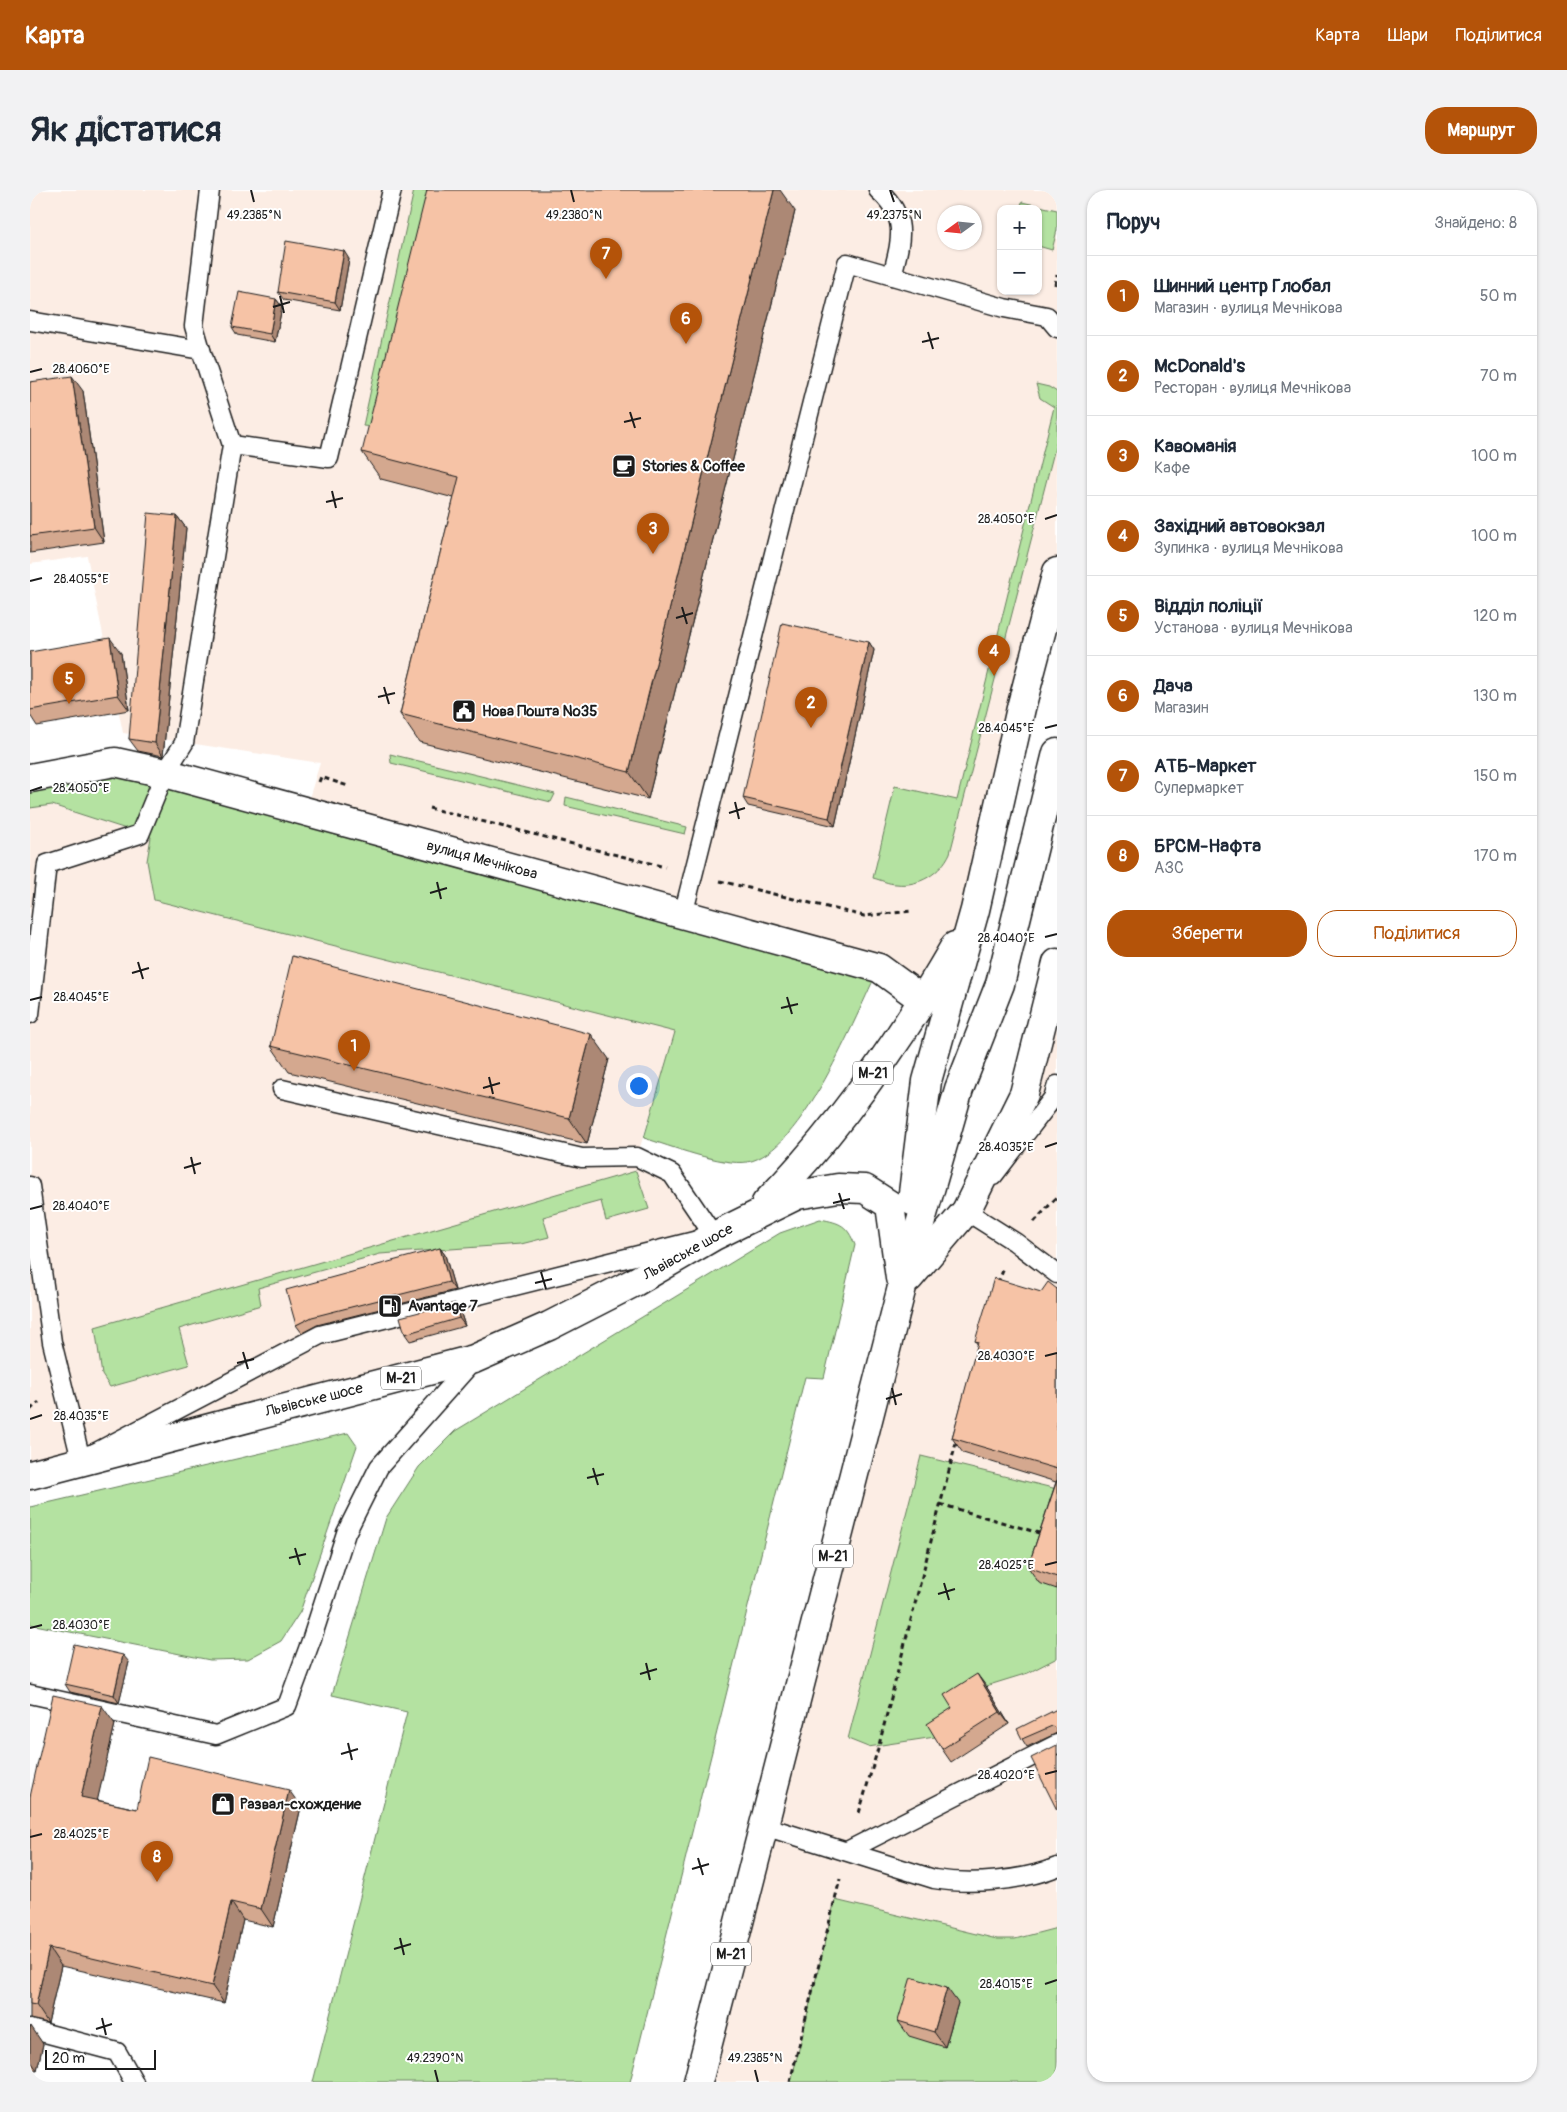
<!DOCTYPE html>
<html lang="uk">
<head>
<meta charset="utf-8">
<style>
  body { margin:0; font-family:Pangolin,sans-serif; background:#f2f2f3; color:#1f2937 }
  .controls { position:absolute; right:15px; top:15px; display:grid; overflow:hidden; border-radius:10px; box-shadow:0 1px 4px #0004 }
  .controls button { width:45px; height:45px; display:grid; place-items:center; padding:0; border:0; border-bottom:1px solid #e0e1e3; background:#fff; color:#1f2937; font:25px sans-serif }
  .compass { position:absolute; left:907px; top:15px; width:45px; height:45px; border-radius:50%; background:#fff; box-shadow:0 1px 4px #0004; rotate:255deg }
  .scale { position:absolute; left:15px; bottom:12px; width:111px; box-sizing:border-box; padding-left:5px; border:2px solid #1c1c1c; border-top:0; font-size:14px; line-height:18px; white-space:nowrap; color:#1c1c1c; -webkit-text-stroke:4px #fff; paint-order:stroke }
  .you { position:absolute; left:608px; top:895px; width:18px; height:18px; margin:-12px; border:4px solid #fff; border-radius:50%; background:#1a73e8; box-shadow:0 0 0 8px #1a73e833 }
  .badge { display:grid; place-items:center; width:32px; height:32px; border-radius:50%; background:#b45309; color:#fff; font-size:16px; font-weight:700 }
  .pin { position:absolute; translate:-50% -41px; filter:drop-shadow(0 1px 2px #0008) }
  .pin::after { content:''; position:absolute; top:26px; width:18px; height:15px; background:inherit; clip-path:polygon(0 0,100% 0,50% 100%) }
  .list { margin:0; padding:0; list-style:none }
  h2 { display:flex; justify-content:space-between; align-items:center; height:65px; margin:0; padding:0 20px; font-size:21px }
  h2 small { font-size:16px; font-weight:400; color:#747a83 }
  .list li { display:grid; grid-template-columns:32px 1fr auto; gap:15px; align-items:center; box-sizing:border-box; height:80px; padding:0 20px; border-top:1px solid #e0e1e3 }
  .list b { display:block; font-size:19px; white-space:nowrap }
  .list p { margin:0; font-size:16px; white-space:nowrap; color:#747a83 }
  .list em { font-size:16px; font-style:normal; color:#747a83 }
  .actions { display:flex; gap:10px; padding:15px 20px }
  .actions a { flex:1; padding:11px 0; border:1px solid #b45309; border-radius:20px; text-align:center; font-size:18px; color:#b45309 }
  .actions .main { background:#b45309; color:#fff }
  .map { position:relative; flex:none; width:1027px; height:1892px; overflow:hidden; border-radius:20px }
  header { display:flex; align-items:center; gap:30px; box-sizing:border-box; height:70px; padding:0 25px; background:#b45309; color:#fff }
  header strong { font-size:24px }
  nav { display:flex; gap:28px; margin-inline-start:auto; font-size:18px }
  .intro { display:flex; align-items:center; justify-content:space-between; box-sizing:border-box; height:120px; padding:0 30px }
  h1 { margin:0; font-size:35px }
  .button { padding:12px 22px; border-radius:20px; background:#b45309; color:#fff; font-size:18px; font-weight:700 }
  main { display:flex; gap:30px; padding:0 30px }
  aside { flex:1; background:#fff; border-radius:20px; box-shadow:0 1px 4px #0004 }
  .map>svg:first-child { display:block }
  .built { fill:#fcede4; fill-rule:evenodd }
  .green { fill:#b4e2a1; stroke:#687f5e }
  .lines { fill:none; stroke-linecap:round; stroke-linejoin:round }
  .service-casing { stroke:#1c1c1c; stroke-width:21 }
  .minor-casing { stroke:#1c1c1c; stroke-width:31 }
  .trunk-casing { stroke:#1c1c1c; stroke-width:31 }
  .path { stroke:#1c1c1c; stroke-width:3; stroke-dasharray:5 4; stroke-linecap:butt }
  .service { stroke:#fff; stroke-width:18 }
  .minor { stroke:#fff; stroke-width:28 }
  .trunk { stroke:#fff; stroke-width:28 }
  .wall { fill:#d4a88f; stroke:#1c1c1c }
  .shaded-wall { fill:#ac8874; stroke:#1c1c1c }
  .building { fill:#f6c3a6; stroke:#1c1c1c }
  .ticks { fill:none; stroke:#1c1c1c; stroke-width:2 }
  .labels { text-anchor:middle; dominant-baseline:central; stroke-width:4; stroke-linejoin:round; paint-order:stroke }
  .shield { fill:#fff; stroke:#606060; stroke-width:1 }
  .shield-label { font-size:14px; font-weight:bold; fill:#1c1c1c }
  .poi-label { font-size:15px; font-weight:bold; fill:#1c1c1c; stroke:#fff; text-anchor:start }
  .street-label { font-size:15px; fill:#1c1c1c; stroke:#fff }
  .ticks-label { font-size:12px; text-anchor:middle; fill:#1c1c1c; stroke:#fff; stroke-width:4; stroke-linejoin:round; paint-order:stroke }
</style>
</head>
<body>
<header>
<strong>Карта</strong>
<nav><a>Карта</a><a>Шари</a><a>Поділитися</a></nav>
</header>
<div class="intro"><h1>Як дістатися</h1><a class="button">Маршрут</a></div>
<main>
<div class="map">
<svg width="1027" height="1892" viewBox="0 0 1027 1892">
  <rect width="100%" height="100%" fill="#fff"/>
  <filter id="ink" filterUnits="userSpaceOnUse"><feTurbulence type="fractalNoise" baseFrequency=".02" numOctaves="2"/><feDisplacementMap in="SourceGraphic" scale="10" xChannelSelector="R" yChannelSelector="G"/><feConvolveMatrix kernelMatrix="1 2 1 2 8 2 1 2 1" color-interpolation-filters="sRGB"/></filter>
  <g filter="url(#ink)">
    <g class="built">
      <path d="M 0,0 L 1027,0 L 1027,382 L 945,720 L 893,810 L 849,778 L 275,621 L 290,573 L 93,543 L 57,366 L 0,374 ZM 971,19 L 1008,19 L 1008,101 L 971,101 ZM 914,22 L 944,22 L 944,52 L 914,52 Z"/>
      <path d="M 21,615 L 122,647 L 117,671 L 124,710 L 646,842 L 607,967 L 642,984 L 684,1046 L 519,1136 L 0,1284 L 0,618 Z"/>
      <path d="M 1027,772 L 1027,1892 L 668,1892 L 872,1097 L 969,955 Z"/>
    </g>
    <g class="green">
      <path d="M 384,0 L 401,0 L 352,238 L 333,236 Z"/>
      <path d="M 992,12 L 1027,20 L 1027,40 L 1022,60 L 1008,56 L 1008,19 L 990,19 Z"/>
      <path d="M 1006,194 L 1019,197 L 1027,202 L 1027,250 L 920,663 C 911,683 889,697 866,694 C 859,694 851,690 843,688 L 865,596 L 927,610 L 1024,217 L 1010,208 Z"/>
      <path d="M 360,564 L 525,604 L 521,612 L 361,573 Z"/>
      <path d="M 85,572 L 849,778 C 826,825 772,963 717,972 C 692,976 640,956 614,948 L 645,842 L 124,710 L 117,671 L 121,647 L 22,615 L 0,618 L 0,588 Z"/>
      <path d="M 536,607 L 657,637 L 655,644 L 535,616 Z"/>
      <path d="M 606,981 L 619,1019 L 576,1031 L 571,1011 L 513,1027 L 519,1047 L 491,1054 L 350,1064 L 228,1098 L 231,1115 L 149,1139 L 159,1175 L 80,1197 L 72,1185 L 65,1137 Z"/>
      <path d="M 790,1029 C 811,1033 817,1035 825,1055 L 794,1188 L 775,1187 L 600,1892 L 283,1892 L 377,1522 L 302,1505 L 356,1328 L 389,1277 L 425,1241 L 750,1043 Z"/>
      <path d="M 318,1243 L 327,1256 L 270,1422 L 251,1451 L 218,1469 L 180,1470 L 0,1434 L 0,1317 Z"/>
      <path d="M 891,1266 L 1027,1299 L 1027,1468 L 998,1483 L 956,1496 L 905,1547 L 838,1557 L 818,1549 Z"/>
      <path d="M 805,1710 L 967,1749 L 985,1749 L 1027,1738 L 1027,1892 L 761,1892 Z"/>
    </g>
    <g class="lines">
      <g class="service-casing">
        <g id="service">
          <path d="M 848,0 C 879,27 871,50 862,86"/>
          <path d="M 0,131 L 171,160 L 202,255 L 154,553 L 135,583 L 110,644 L 17,674 L 0,824"/>
          <path d="M 171,160 L 164,136 L 180,0"/>
          <path d="M 202,255 L 299,268 L 362,0"/>
          <path d="M 653,725 L 817,73 L 974,118 L 1017,126 L 1027,138"/>
          <path d="M 963,986 L 1023,908 L 1027,895"/>
          <path d="M 0,996 L 22,1152 L 51,1270 L 290,1145 L 684,1046 L 642,984 L 607,967 L 552,968 L 252,899"/>
          <path d="M 941,1014 L 936,1021 L 985,1052 L 1027,1084"/>
          <path d="M 0,1504 L 186,1545 L 257,1516 L 282,1448 L 316,1343 L 349,1277 L 444,1170"/>
          <path d="M 734,1636 L 904,1689 C 941,1695 992,1691 1027,1677"/>
          <path d="M 817,1661 L 1027,1554"/>
          <path d="M 0,1839 L 87,1862 L 104,1892"/>
        </g>
      </g>
      <g class="minor-casing">
        <path id="minor" d="M 0,588 L 85,572 L 135,583 L 849,778 L 893,810"/>
      </g>
      <g class="trunk-casing">
        <g id="trunk">
          <path d="M 882,1011 L 897,891 L 945,720 L 991,518 L 1027,382"/>
          <path d="M 736,1013 C 811,937 872,848 925,756"/>
          <path d="M 879,1088 L 936,1021 L 994,904 L 1027,773"/>
          <path d="M 0,1285 L 444,1169 L 519,1136 L 605,1092 L 684,1046 L 767,1005 L 808,998 L 835,999 L 860,1015 L 870,1088"/>
          <path d="M 668,1892 L 872,1097 L 929,899 L 970,794 L 1027,563"/>
        </g>
      </g>
      <g class="path">
        <path d="M 1025,95 L 1027,85"/>
        <path d="M 289,592 L 291,587 L 318,596"/>
        <path d="M 399,618 L 635,677"/>
        <path d="M 690,691 L 834,726 L 882,721"/>
        <path d="M 1004,1032 L 1027,1007"/>
        <path d="M 968,1093 L 974,1078"/>
        <path d="M 0,1220 L 9,1212"/>
        <path d="M 910,1314 L 1009,1343"/>
        <path d="M 829,1623 L 849,1555 L 927,1249"/>
        <path d="M 760,1892 L 810,1689"/>
      </g>
      <use href="#service" class="service"/>
      <use href="#minor" class="minor"/>
      <use href="#trunk" class="trunk"/>
    </g>
    <g class="wall">
      <path d="M 765,21 L 618,609 L 389,552 L 370,524 L 424,308 L 351,289 L 332,262 Z"/>
      <path d="M 319,69 L 310,120 L 254,110 L 248,102 Z"/>
      <path d="M 246,109 L 252,117 L 245,152 L 207,145 L 202,137 Z"/>
      <path d="M 0,192 L 53,201 L 74,352 L 0,363 Z"/>
      <path d="M 147,326 L 156,338 L 133,566 L 108,561 L 99,549 Z"/>
      <path d="M 839,452 L 844,460 L 805,636 L 718,616 L 713,608 Z"/>
      <path d="M 0,462 L 91,463 L 99,520 L 7,536 L 0,525 Z"/>
      <path d="M 241,856 L 579,869 L 557,954 L 259,882 Z"/>
      <path d="M 410,1058 L 415,1065 L 425,1100 L 287,1135 L 272,1143 L 266,1135 Z"/>
      <path d="M 1027,1099 L 1027,1399 L 1009,1393 L 998,1377 L 1026,1292 L 933,1263 L 922,1248 L 948,1155 L 945,1151 L 1011,1102 Z"/>
      <path d="M 430,1121 L 435,1136 L 380,1151 L 375,1144 Z"/>
      <path d="M 99,1472 L 89,1513 L 40,1502 L 35,1494 Z"/>
      <path d="M 956,1496 L 979,1534 L 921,1572 L 912,1559 Z"/>
      <path d="M 1027,1519 L 1027,1543 L 997,1557 L 992,1549 Z"/>
      <path d="M 85,1534 L 67,1610 L 107,1619 L 271,1617 L 243,1737 L 213,1730 L 194,1813 L 31,1776 L 18,1833 L 0,1829 L 0,1607 Z"/>
      <path d="M 928,1813 L 915,1857 L 879,1846 L 868,1831 Z"/>
      <path d="M 0,1836 L 13,1854 L 7,1880 L 0,1879 Z"/>
    </g>
    <g class="shaded-wall">
      <path d="M 744,0 L 750,0 L 765,21 L 618,609 L 599,582 Z"/>
      <path d="M 314,61 L 319,69 L 310,120 L 305,112 Z"/>
      <path d="M 246,109 L 252,117 L 245,152 L 240,144 Z"/>
      <path d="M 42,186 L 53,201 L 74,352 L 64,337 Z"/>
      <path d="M 147,326 L 156,338 L 133,566 L 125,553 Z"/>
      <path d="M 80,448 L 91,463 L 99,520 L 88,505 Z"/>
      <path d="M 839,452 L 844,460 L 805,636 L 799,628 Z"/>
      <path d="M 561,844 L 579,869 L 557,954 L 539,928 Z"/>
      <path d="M 410,1058 L 415,1065 L 425,1100 L 419,1092 Z"/>
      <path d="M 425,1113 L 430,1121 L 435,1136 L 429,1128 Z"/>
      <path d="M 93,1465 L 99,1472 L 89,1513 L 84,1505 Z"/>
      <path d="M 947,1484 L 956,1496 L 979,1534 L 970,1522 Z"/>
      <path d="M 72,1516 L 85,1534 L 64,1625 L 51,1607 Z"/>
      <path d="M 259,1600 L 271,1617 L 243,1737 L 231,1719 Z"/>
      <path d="M 201,1712 L 213,1730 L 194,1813 L 182,1796 Z"/>
      <path d="M 19,1758 L 31,1776 L 18,1833 L 6,1815 Z"/>
      <path d="M 917,1798 L 928,1813 L 915,1857 L 904,1842 Z"/>
      <path d="M 1,1836 L 13,1854 L 7,1880 L 0,1870 L 0,1840 Z"/>
    </g>
    <g class="building">
      <path d="M 397,0 L 744,0 L 599,582 L 370,524 L 429,287 L 332,262 Z"/>
      <path d="M 256,51 L 314,61 L 305,112 L 248,102 Z"/>
      <path d="M 209,102 L 246,109 L 240,144 L 202,137 Z"/>
      <path d="M 42,186 L 64,337 L 0,346 L 0,192 Z"/>
      <path d="M 118,323 L 147,326 L 125,553 L 99,549 Z"/>
      <path d="M 752,433 L 839,452 L 799,628 L 713,608 Z"/>
      <path d="M 80,448 L 88,505 L 0,520 L 0,462 Z"/>
      <path d="M 262,766 L 561,844 L 539,928 L 241,856 Z"/>
      <path d="M 410,1058 L 419,1092 L 282,1127 L 266,1135 L 256,1100 Z"/>
      <path d="M 964,1088 L 1011,1102 L 1018,1092 L 1027,1099 L 1027,1279 L 922,1248 L 948,1152 L 945,1151 Z"/>
      <path d="M 425,1113 L 429,1128 L 375,1144 L 370,1127 Z"/>
      <path d="M 1027,1290 L 1027,1387 L 998,1377 Z"/>
      <path d="M 44,1454 L 93,1465 L 84,1505 L 35,1494 Z"/>
      <path d="M 947,1484 L 970,1522 L 912,1559 L 897,1534 L 922,1518 L 914,1505 Z"/>
      <path d="M 23,1505 L 72,1516 L 51,1607 L 107,1619 L 118,1567 L 259,1600 L 231,1719 L 201,1712 L 182,1796 L 19,1758 L 6,1815 L 0,1814 L 0,1607 Z"/>
      <path d="M 1027,1519 L 1027,1539 L 1022,1536 L 992,1549 L 987,1539 Z"/>
      <path d="M 1027,1555 L 1027,1620 L 1001,1568 Z"/>
      <path d="M 881,1787 L 917,1798 L 904,1842 L 868,1831 Z"/>
    </g>
  </g>
  <path class="ticks" d="M 221,0 L 224,12M 541,0 L 544,12M 860,0 L 864,12M 250,106 L 254,123M 243,117 L 260,112M 898,142 L 903,159M 892,152 L 909,148M 0,182 L 12,179M 600,222 L 605,238M 594,232 L 611,228M 302,301 L 306,318M 296,312 L 313,308M 1015,329 L 1027,325M 0,391 L 12,388M 652,417 L 657,434M 646,428 L 663,423M 354,497 L 359,514M 348,507 L 365,503M 1015,538 L 1027,535M 0,601 L 12,597M 705,612 L 709,629M 699,623 L 715,618M 407,692 L 411,709M 400,703 L 417,698M 1015,747 L 1027,744M 108,772 L 113,789M 102,783 L 119,778M 757,807 L 762,824M 0,810 L 12,807M 751,818 L 768,814M 459,887 L 463,904M 453,898 L 470,893M 1015,957 L 1027,953M 161,967 L 165,984M 154,978 L 171,973M 809,1003 L 814,1019M 803,1013 L 820,1009M 0,1019 L 12,1016M 511,1082 L 516,1099M 505,1093 L 522,1089M 213,1162 L 218,1179M 1015,1166 L 1027,1163M 207,1173 L 224,1169M 862,1198 L 866,1215M 856,1209 L 872,1204M 0,1229 L 12,1225M 563,1278 L 568,1295M 557,1288 L 574,1284M 265,1358 L 270,1375M 259,1368 L 276,1364M 1015,1375 L 1027,1372M 914,1393 L 919,1410M 908,1404 L 925,1399M 0,1438 L 12,1435M 616,1473 L 620,1490M 610,1484 L 627,1479M 318,1553 L 322,1570M 311,1564 L 328,1559M 1015,1584 L 1027,1581M 0,1647 L 12,1644M 668,1668 L 673,1685M 662,1679 L 679,1674M 370,1748 L 374,1765M 364,1759 L 381,1754M 1015,1794 L 1027,1790M 72,1828 L 76,1845M 66,1839 L 82,1834M 405,1880 L 408,1892M 725,1880 L 728,1892"/>
  <defs>
    <g id="cafe-square" transform="scale(1.25)"><rect x="-9" y="-9" width="18" height="18" rx="4" fill="#1c1c1c" stroke="#fff"/><path d="M-5.5-4.5H6V0H3Q3 3.5 0 3.5H-2.5Q-5.5 3.5-5.5 0ZM3-3.2v2h1.7v-2ZM-6 4.5H4V6H-6Z" fill="#fff"/></g>
    <g id="civic-square" transform="scale(1.25)"><rect x="-9" y="-9" width="18" height="18" rx="4" fill="#1c1c1c" stroke="#fff"/><path d="M-.6-6.5H3V-4.5H.6V-3L4-1V1h2V6H-6V1h2V-1L-.6-3ZM-1.2 2.5V6h2.4V2.5Z" fill="#fff"/></g>
    <g id="fuel-square" transform="scale(1.25)"><rect x="-9" y="-9" width="18" height="18" rx="4" fill="#1c1c1c" stroke="#fff"/><path d="M-5.5-6h7V0h2V4h1.3V-2.5L3-4.5l.8-.8L6-3V5H2.5V1h-1V6h-7ZM-4.2-4.7v3.2H.2V-4.7Z" fill="#fff"/></g>
    <g id="shop-square" transform="scale(1.25)"><rect x="-9" y="-9" width="18" height="18" rx="4" fill="#1c1c1c" stroke="#fff"/><path d="M-5-2.5h2.3a2.7 3.5 0 0 1 5.4 0H5L5.5 6h-11ZM-1.5-2.5h3a1.5 2.3 0 0 0-3 0Z" fill="#fff"/></g>
  </defs>
  <g fill-rule="evenodd">
    <use href="#cafe-square" x="594" y="276"/>
    <use href="#civic-square" x="434" y="521"/>
    <use href="#fuel-square" x="360" y="1116"/>
    <use href="#shop-square" x="193" y="1614"/>
  </g>
  <g class="labels">
    <g class="shield">
      <rect x="823" y="871.5" width="40" height="23" rx="4"/>
      <rect x="351" y="1176.5" width="40" height="23" rx="4"/>
      <rect x="783" y="1354.5" width="40" height="23" rx="4"/>
      <rect x="681" y="1752.5" width="40" height="23" rx="4"/>
    </g>
    <g class="shield-label">
      <text x="843" y="883">М-21</text>
      <text x="371" y="1188">М-21</text>
      <text x="803" y="1366">М-21</text>
      <text x="701" y="1764">М-21</text>
    </g>
    <g class="poi-label">
      <text x="612" y="276">Stories &amp; Coffee</text>
      <text x="452" y="521">Нова Пошта №35</text>
      <text x="378" y="1116">Avantage 7</text>
      <text x="210" y="1614">Развал-схождение</text>
    </g>
    <g class="street-label">
      <text transform="translate(452 670) rotate(15)">вулиця Мечнікова</text>
      <text transform="translate(658 1062) rotate(-29)">Львівське шосе</text>
      <text transform="translate(284 1210) rotate(-14)">Львівське шосе</text>
    </g>
  </g>
  <g class="ticks-label">
    <text x="224" y="29">49.2385°N</text>
    <text x="544" y="29">49.2380°N</text>
    <text x="864" y="29">49.2375°N</text>
    <text x="51" y="183">28.4060°E</text>
    <text x="976" y="333">28.4050°E</text>
    <text x="51" y="393">28.4055°E</text>
    <text x="976" y="542">28.4045°E</text>
    <text x="51" y="602">28.4050°E</text>
    <text x="976" y="752">28.4040°E</text>
    <text x="51" y="811">28.4045°E</text>
    <text x="976" y="961">28.4035°E</text>
    <text x="51" y="1020">28.4040°E</text>
    <text x="976" y="1170">28.4030°E</text>
    <text x="51" y="1230">28.4035°E</text>
    <text x="976" y="1379">28.4025°E</text>
    <text x="51" y="1439">28.4030°E</text>
    <text x="976" y="1589">28.4020°E</text>
    <text x="51" y="1648">28.4025°E</text>
    <text x="976" y="1798">28.4015°E</text>
    <text x="405" y="1872">49.2390°N</text>
    <text x="725" y="1872">49.2385°N</text>
  </g>
</svg>
<div class="controls">
<button>+</button>
<button>−</button>
</div>
<svg class="compass" viewBox="-18 -18 36 36"><path d="M0-13l5 13h-10z" fill="#e53935"/><path d="M0 13l5-13h-10z" fill="#747a83"/></svg>
<div class="scale">20 m</div>
<div class="you"></div>
<div class="pin badge" style="left:324px;top:881px">1</div>
<div class="pin badge" style="left:781px;top:538px">2</div>
<div class="pin badge" style="left:623px;top:364px">3</div>
<div class="pin badge" style="left:964px;top:486px">4</div>
<div class="pin badge" style="left:39px;top:514px">5</div>
<div class="pin badge" style="left:656px;top:154px">6</div>
<div class="pin badge" style="left:576px;top:89px">7</div>
<div class="pin badge" style="left:127px;top:1692px">8</div>
</div>
<aside>
<h2>Поруч<small>Знайдено: 8</small></h2>
<ul class="list">
<li><span class="badge">1</span><div><b>Шинний центр Глобал</b><p>Магазин · вулиця Мечнікова</p></div><em>50 m</em></li>
<li><span class="badge">2</span><div><b>McDonald's</b><p>Ресторан · вулиця Мечнікова</p></div><em>70 m</em></li>
<li><span class="badge">3</span><div><b>Кавоманія</b><p>Кафе</p></div><em>100 m</em></li>
<li><span class="badge">4</span><div><b>Західний автовокзал</b><p>Зупинка · вулиця Мечнікова</p></div><em>100 m</em></li>
<li><span class="badge">5</span><div><b>Відділ поліції</b><p>Установа · вулиця Мечнікова</p></div><em>120 m</em></li>
<li><span class="badge">6</span><div><b>Дача</b><p>Магазин</p></div><em>130 m</em></li>
<li><span class="badge">7</span><div><b>АТБ-Маркет</b><p>Супермаркет</p></div><em>150 m</em></li>
<li><span class="badge">8</span><div><b>БРСМ-Нафта</b><p>АЗС</p></div><em>170 m</em></li>
</ul>
<div class="actions"><a class="main">Зберегти</a><a>Поділитися</a></div>
</aside>
</main>
</body>
</html>
